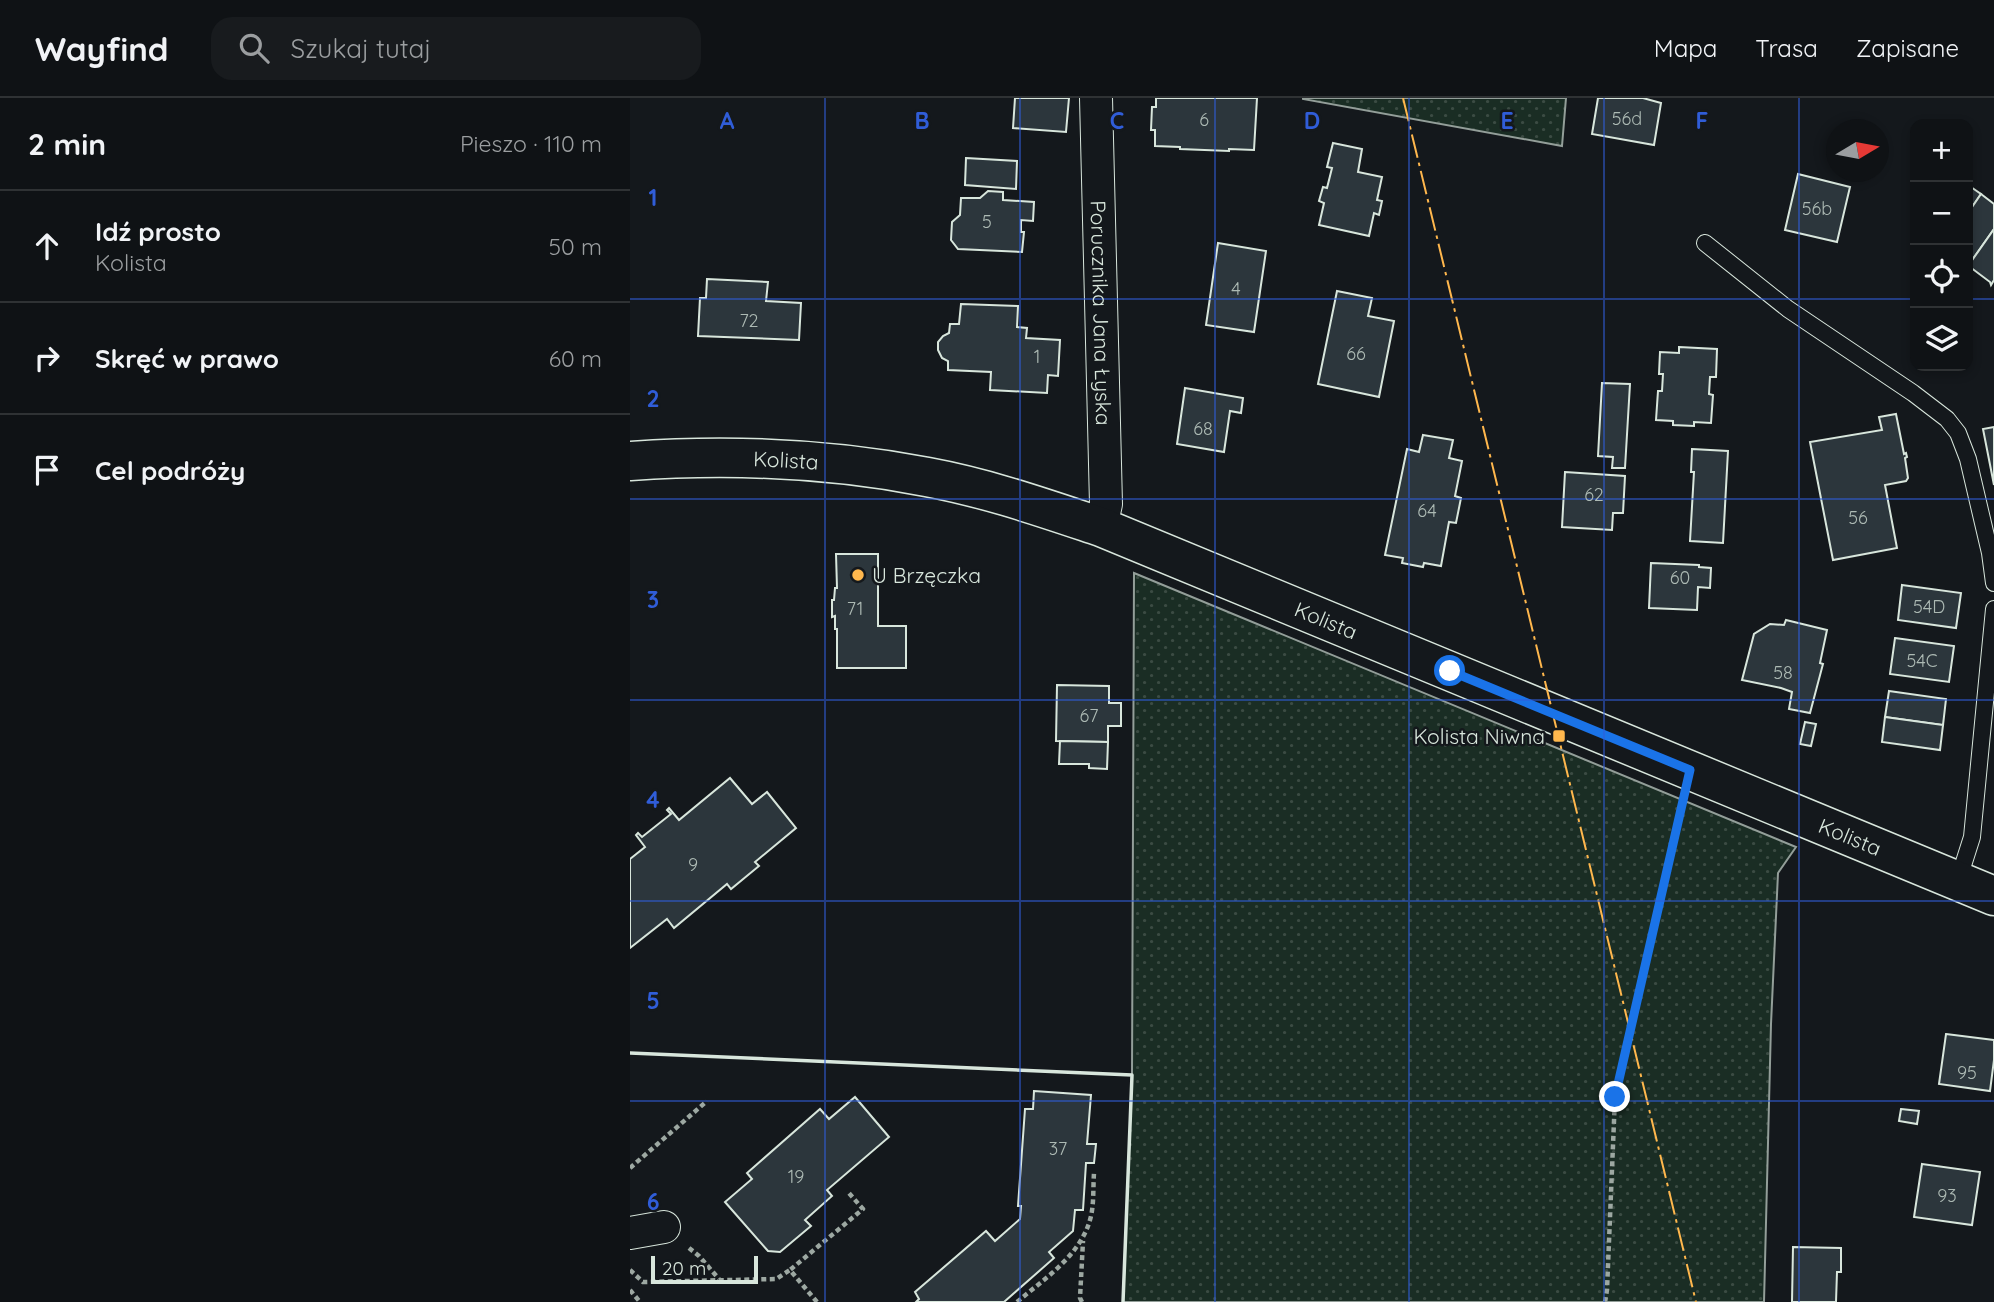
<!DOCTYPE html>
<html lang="pl">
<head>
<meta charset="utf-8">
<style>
  body { margin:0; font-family:Quicksand,sans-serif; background:#181b1e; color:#f1f3f6 }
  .controls { position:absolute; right:21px; top:21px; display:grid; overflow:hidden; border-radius:14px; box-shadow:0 4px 10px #0003 }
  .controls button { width:63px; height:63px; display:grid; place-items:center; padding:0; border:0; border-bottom:2px solid #2f3234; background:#0f1215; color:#f1f3f6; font:35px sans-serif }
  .compass { position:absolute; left:1196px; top:21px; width:63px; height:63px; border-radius:50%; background:#0f1215; box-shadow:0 4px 10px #0003; rotate:80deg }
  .scale { position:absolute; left:21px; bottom:18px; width:107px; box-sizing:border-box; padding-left:7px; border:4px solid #d8e6dc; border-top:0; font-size:19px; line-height:24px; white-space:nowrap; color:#d8e6dc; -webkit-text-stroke:5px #14181c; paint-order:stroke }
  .stop { position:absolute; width:21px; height:21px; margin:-16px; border:5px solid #1a73e8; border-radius:50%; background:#fff }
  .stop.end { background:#1a73e8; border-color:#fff; box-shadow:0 2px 7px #0008 }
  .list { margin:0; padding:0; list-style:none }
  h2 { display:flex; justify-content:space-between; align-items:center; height:91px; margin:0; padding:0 28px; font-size:30px }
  h2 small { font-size:23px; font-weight:400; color:#9b9ea0 }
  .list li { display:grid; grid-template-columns:46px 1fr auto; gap:21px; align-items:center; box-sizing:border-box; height:112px; padding:0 28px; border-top:2px solid #2f3234 }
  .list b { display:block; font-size:26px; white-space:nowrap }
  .list p { margin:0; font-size:23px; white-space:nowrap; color:#9b9ea0 }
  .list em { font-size:23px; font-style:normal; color:#9b9ea0 }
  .icon { flex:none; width:38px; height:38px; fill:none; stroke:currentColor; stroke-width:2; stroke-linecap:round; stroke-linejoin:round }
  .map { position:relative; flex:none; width:1364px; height:1204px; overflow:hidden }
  header { display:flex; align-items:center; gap:42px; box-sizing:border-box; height:98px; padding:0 35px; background:#0f1215; border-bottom:2px solid #2f3234 }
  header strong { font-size:33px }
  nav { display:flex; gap:38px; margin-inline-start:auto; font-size:24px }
  .search { width:490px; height:63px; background:#181b1e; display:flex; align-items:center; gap:18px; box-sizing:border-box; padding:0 24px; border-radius:21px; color:#9b9ea0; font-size:26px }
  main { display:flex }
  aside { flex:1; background:#0f1215 }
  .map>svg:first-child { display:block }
  .grass { fill:url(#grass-dots); stroke:#939e99; stroke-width:2 }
  .building { fill:#2c363c; stroke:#d8e6dc; stroke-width:2 }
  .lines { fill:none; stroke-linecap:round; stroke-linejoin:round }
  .lane-casing { stroke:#d8e6dc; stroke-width:18 }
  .street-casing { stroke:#d8e6dc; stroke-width:34 }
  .secondary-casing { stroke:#d8e6dc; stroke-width:41 }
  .path { stroke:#9da8a2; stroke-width:4.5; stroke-dasharray:5 3.5; stroke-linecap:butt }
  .lane { stroke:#14181c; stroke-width:16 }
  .street { stroke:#14181c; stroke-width:32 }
  .secondary { stroke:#14181c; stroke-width:38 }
  .wall { stroke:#d8e6dc; stroke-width:3.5 }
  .power { stroke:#ffb74d; stroke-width:2; stroke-dasharray:24 5 3.5 5; stroke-linecap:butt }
  .route { stroke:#1a73e8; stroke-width:9 }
  .grid { fill:none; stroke:#305dd8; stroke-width:2; stroke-opacity:0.55 }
  .poi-dot { fill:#ffb74d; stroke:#14181c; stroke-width:2.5 }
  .labels { text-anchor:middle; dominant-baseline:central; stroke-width:5; stroke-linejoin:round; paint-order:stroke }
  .number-label { font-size:18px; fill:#adbab4 }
  .street-label { font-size:21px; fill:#d8e6dc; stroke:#14181c }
  .poi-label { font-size:21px; fill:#d8e6dc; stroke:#14181c; text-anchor:start }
  .grid-label { font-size:23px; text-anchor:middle; font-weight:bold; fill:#305dd8; stroke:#14181c; stroke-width:5; stroke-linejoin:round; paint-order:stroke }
</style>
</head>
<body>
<header>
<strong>Wayfind</strong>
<div class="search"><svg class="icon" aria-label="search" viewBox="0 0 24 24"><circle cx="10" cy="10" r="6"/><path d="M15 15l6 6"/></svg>Szukaj tutaj</div>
<nav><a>Mapa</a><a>Trasa</a><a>Zapisane</a></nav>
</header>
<main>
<aside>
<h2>2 min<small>Pieszo · 110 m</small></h2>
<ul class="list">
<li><svg class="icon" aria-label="ahead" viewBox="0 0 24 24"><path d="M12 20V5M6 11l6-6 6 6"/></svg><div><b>Idź prosto</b><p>Kolista</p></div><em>50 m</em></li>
<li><svg class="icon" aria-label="right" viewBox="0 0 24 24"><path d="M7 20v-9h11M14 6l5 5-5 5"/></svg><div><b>Skręć w prawo</b></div><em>60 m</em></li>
<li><svg class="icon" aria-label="arrive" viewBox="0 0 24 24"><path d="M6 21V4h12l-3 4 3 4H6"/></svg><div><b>Cel podróży</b></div></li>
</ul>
</aside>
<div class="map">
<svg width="1364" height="1204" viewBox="0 0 1364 1204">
  <defs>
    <pattern id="grass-dots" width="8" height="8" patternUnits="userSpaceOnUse" patternTransform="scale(1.75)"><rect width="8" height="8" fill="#1a2d24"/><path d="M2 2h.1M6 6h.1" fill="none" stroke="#3b4b43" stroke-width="1.8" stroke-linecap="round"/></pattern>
  </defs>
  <rect width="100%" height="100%" fill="#14181c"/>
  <g class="grass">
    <path d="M 673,0 L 936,0 L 932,48 L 673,1 Z"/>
    <path d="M 504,475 L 1166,749 L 1148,775 L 1141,926 L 1134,1204 L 493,1204 L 502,977 Z"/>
  </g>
  <g class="building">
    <path d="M 385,0 L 439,0 L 436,34 L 383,30 Z"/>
    <path d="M 526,0 L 627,0 L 624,52 L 599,51 L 599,53 L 550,51 L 550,49 L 525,48 L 525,32 L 521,32 L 522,9 L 526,9 Z"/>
    <path d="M 968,0 L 1013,0 L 1031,5 L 1024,47 L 962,36 Z"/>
    <path d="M 703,45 L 732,51 L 728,74 L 752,79 L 747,102 L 752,103 L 749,117 L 744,115 L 739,138 L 689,127 L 694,105 L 689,103 L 693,89 L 697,90 L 702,70 L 697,69 Z"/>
    <path d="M 336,60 L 387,63 L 386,91 L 335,87 Z"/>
    <path d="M 1168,76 L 1220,89 L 1207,144 L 1155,132 Z"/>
    <path d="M 1338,87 L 1351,96 L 1338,115 Z"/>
    <path d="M 358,93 L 373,94 L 373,102 L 404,104 L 403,123 L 391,122 L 391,134 L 394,134 L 392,154 L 328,151 L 321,142 L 322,124 L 330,117 L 331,100 L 350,100 Z"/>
    <path d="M 1351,96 L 1364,106 L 1364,131 L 1338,168 L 1338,115 Z"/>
    <path d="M 1364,131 L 1364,182 L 1361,187 L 1360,184 L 1340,169 L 1338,171 L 1338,168 Z"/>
    <path d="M 588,145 L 636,153 L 624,234 L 576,227 Z"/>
    <path d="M 77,181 L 138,184 L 136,203 L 171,205 L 169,242 L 68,238 L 70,200 L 76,200 Z"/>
    <path d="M 707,193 L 742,200 L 738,218 L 764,223 L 749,299 L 688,286 Z"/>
    <path d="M 331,206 L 388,208 L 387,229 L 397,230 L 396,240 L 430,242 L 428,278 L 418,277 L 417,295 L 360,292 L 361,274 L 318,272 L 318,263 L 312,260 L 308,252 L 308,244 L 313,238 L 319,235 L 320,226 L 329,226 Z"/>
    <path d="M 1049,249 L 1087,251 L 1086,279 L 1080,279 L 1079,296 L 1083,297 L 1081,325 L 1064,324 L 1064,328 L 1043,327 L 1043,323 L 1026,322 L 1028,293 L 1032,293 L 1033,276 L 1029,276 L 1030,254 L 1049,255 Z"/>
    <path d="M 972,285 L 1000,286 L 995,370 L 982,370 L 983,359 L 968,358 Z"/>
    <path d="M 555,290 L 613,300 L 611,315 L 600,313 L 594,354 L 547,346 Z"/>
    <path d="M 1266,316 L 1274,356 L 1276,355 L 1277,359 L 1275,360 L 1278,380 L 1276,383 L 1255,387 L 1267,450 L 1203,462 L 1180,344 L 1252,332 L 1249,319 Z"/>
    <path d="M 1364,329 L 1364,387 L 1353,331 Z"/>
    <path d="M 793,337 L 823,342 L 819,360 L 832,363 L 825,398 L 831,400 L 826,425 L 819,424 L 811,468 L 794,465 L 793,469 L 772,465 L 773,460 L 755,457 L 777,351 L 789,354 Z"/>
    <path d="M 1062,351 L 1098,353 L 1093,445 L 1060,443 L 1064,374 L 1061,374 Z"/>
    <path d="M 935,374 L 995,378 L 993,415 L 983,415 L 982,432 L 932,429 Z"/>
    <path d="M 206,456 L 248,456 L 248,528 L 276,528 L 276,570 L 207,570 L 207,531 L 205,531 L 205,518 L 202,519 L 202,502 L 204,502 L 205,490 L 207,490 Z"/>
    <path d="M 1021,465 L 1069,467 L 1069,469 L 1081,470 L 1080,490 L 1068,489 L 1067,512 L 1019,510 Z"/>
    <path d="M 1272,487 L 1331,495 L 1326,530 L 1268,522 Z"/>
    <path d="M 1156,522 L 1197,532 L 1190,565 L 1193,566 L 1180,615 L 1159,611 L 1162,594 L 1151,590 L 1112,582 L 1124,536 L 1140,526 L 1154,527 Z"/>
    <path d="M 1265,540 L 1324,548 L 1319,584 L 1260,576 Z"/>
    <path d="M 427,587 L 479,588 L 479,605 L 491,605 L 491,628 L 478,628 L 478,644 L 426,643 Z"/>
    <path d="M 1259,593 L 1316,601 L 1313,627 L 1255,619 Z"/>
    <path d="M 1255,619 L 1313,627 L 1310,652 L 1252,644 Z"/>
    <path d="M 1175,624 L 1186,626 L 1181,648 L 1170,646 Z"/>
    <path d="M 430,643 L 478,644 L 477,671 L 459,670 L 459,666 L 429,666 Z"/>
    <path d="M 100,680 L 122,706 L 137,694 L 166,730 L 125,764 L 129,768 L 101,791 L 97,786 L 44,830 L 37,821 L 0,850 L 0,761 L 15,749 L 6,737 L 8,735 L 12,739 L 41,716 L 37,712 L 39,710 L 49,722 Z"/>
    <path d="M 1316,936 L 1364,942 L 1364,962 L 1360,993 L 1309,986 Z"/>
    <path d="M 404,993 L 461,997 L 457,1046 L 466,1046 L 464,1065 L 456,1065 L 453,1112 L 445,1112 L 443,1133 L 419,1154 L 424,1160 L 374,1204 L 286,1204 L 289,1201 L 285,1194 L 356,1133 L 365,1143 L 390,1121 L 391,1108 L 388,1108 L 395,1011 L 403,1011 Z"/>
    <path d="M 225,999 L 259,1039 L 197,1092 L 202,1098 L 175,1122 L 181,1128 L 150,1154 L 138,1153 L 95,1104 L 122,1081 L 117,1075 L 190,1011 L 199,1021 Z"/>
    <path d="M 1271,1011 L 1289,1013 L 1287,1026 L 1269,1023 Z"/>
    <path d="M 1292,1066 L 1350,1074 L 1342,1127 L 1284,1119 Z"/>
    <path d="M 1163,1149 L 1211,1150 L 1211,1174 L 1207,1174 L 1206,1204 L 1162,1204 Z"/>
  </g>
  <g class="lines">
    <g class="lane-casing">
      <g id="lane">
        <path d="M 1075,145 L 1158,211 L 1283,295 L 1317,321 L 1328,335 L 1338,361 L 1360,455 L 1364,485"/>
        <path d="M 1328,783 L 1342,739 L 1364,511"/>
      </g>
    </g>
    <g class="street-casing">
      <g id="street">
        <path id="s1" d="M 466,0 L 476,406 L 471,429"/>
        <path d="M 0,1135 L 34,1129"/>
      </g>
    </g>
    <g class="secondary-casing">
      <g id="secondary">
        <path id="s2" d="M 0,363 C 100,356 199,360 297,379 C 357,390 414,410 471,429 L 1364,798"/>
      </g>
    </g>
    <g class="path">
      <path d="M 0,1070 L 77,1003"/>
      <path d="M 59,1150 L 69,1158 L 89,1181"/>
      <path d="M 0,1172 L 13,1184 L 146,1181 L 160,1172"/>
      <path d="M 0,1192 L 10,1204"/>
      <path d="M 187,1204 L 160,1172 L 233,1111 L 218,1094"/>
      <path d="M 387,1204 C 415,1180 452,1157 461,1118 C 464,1105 463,1089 464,1075"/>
      <path d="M 452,1204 L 450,1200 L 453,1143"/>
      <path d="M 975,1204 L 977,1192 L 985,999 L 1052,707"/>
    </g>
    <use href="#lane" class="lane"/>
    <use href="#street" class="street"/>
    <use href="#secondary" class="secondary"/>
    <path class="wall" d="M 0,955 L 502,977 L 493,1204"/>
    <path class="power" d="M 773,0 L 1066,1204"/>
  </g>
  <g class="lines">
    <path class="route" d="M 820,573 L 1060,672 L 985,999"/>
  </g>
  <path class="grid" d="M 195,0 L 195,1204M 390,0 L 390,1204M 585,0 L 585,1204M 779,0 L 779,1204M 974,0 L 974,1204M 1169,0 L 1169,1204M 0,201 L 1285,201M 1338,201 L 1364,201M 0,401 L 1364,401M 0,602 L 1364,602M 0,803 L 1364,803M 0,1003 L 1364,1003"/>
  <g class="poi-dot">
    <circle cx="228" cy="477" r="7"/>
    <rect x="922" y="631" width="14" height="14" rx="3.5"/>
  </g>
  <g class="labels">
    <g class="number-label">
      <text x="997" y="20">56d</text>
      <text x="574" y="21">6</text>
      <text x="1187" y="110">56b</text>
      <text x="357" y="123">5</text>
      <text x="606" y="190">4</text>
      <text x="119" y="222">72</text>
      <text x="726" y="255">66</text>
      <text x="407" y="258">1</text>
      <text x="573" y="330">68</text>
      <text x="964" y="396">62</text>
      <text x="797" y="412">64</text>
      <text x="1228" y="419">56</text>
      <text x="1050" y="479">60</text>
      <text x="1299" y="508">54D</text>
      <text x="225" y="510">71</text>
      <text x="1292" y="562">54C</text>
      <text x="1153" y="574">58</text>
      <text x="459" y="617">67</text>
      <text x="63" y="766">9</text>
      <text x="1337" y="974">95</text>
      <text x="428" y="1050">37</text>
      <text x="166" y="1078">19</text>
      <text x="1317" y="1097">93</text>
    </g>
    <g class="street-label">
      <text stroke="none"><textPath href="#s1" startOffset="215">Porucznika Jana Łyska</textPath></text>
      <text stroke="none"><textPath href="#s2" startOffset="156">Kolista</textPath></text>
      <text stroke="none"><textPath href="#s2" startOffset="723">Kolista</textPath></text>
      <text stroke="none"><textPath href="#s2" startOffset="1290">Kolista</textPath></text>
    </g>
    <g class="poi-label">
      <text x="242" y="477">U Brzęczka</text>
      <text x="915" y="638" text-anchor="end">Kolista Niwna</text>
    </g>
  </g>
  <g class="grid-label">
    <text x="97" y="31">A</text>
    <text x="292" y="31">B</text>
    <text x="487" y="31">C</text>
    <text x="682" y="31">D</text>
    <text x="877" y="31">E</text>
    <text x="1072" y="31">F</text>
    <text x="23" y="108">1</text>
    <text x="23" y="309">2</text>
    <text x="23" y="510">3</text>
    <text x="23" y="710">4</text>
    <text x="23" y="911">5</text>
    <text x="23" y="1112">6</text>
  </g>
</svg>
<div class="controls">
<button>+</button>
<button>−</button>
<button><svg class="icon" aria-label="locate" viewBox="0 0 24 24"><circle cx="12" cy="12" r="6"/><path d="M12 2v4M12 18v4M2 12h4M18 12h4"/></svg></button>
<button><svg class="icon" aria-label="layers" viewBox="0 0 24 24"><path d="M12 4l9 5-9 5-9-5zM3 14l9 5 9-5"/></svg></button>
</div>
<svg class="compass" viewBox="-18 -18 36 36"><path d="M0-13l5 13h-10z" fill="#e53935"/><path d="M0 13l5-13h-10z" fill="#9b9ea0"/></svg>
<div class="scale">20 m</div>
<div class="stop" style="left:820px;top:573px"></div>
<div class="stop end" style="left:985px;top:999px"></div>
</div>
</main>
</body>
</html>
